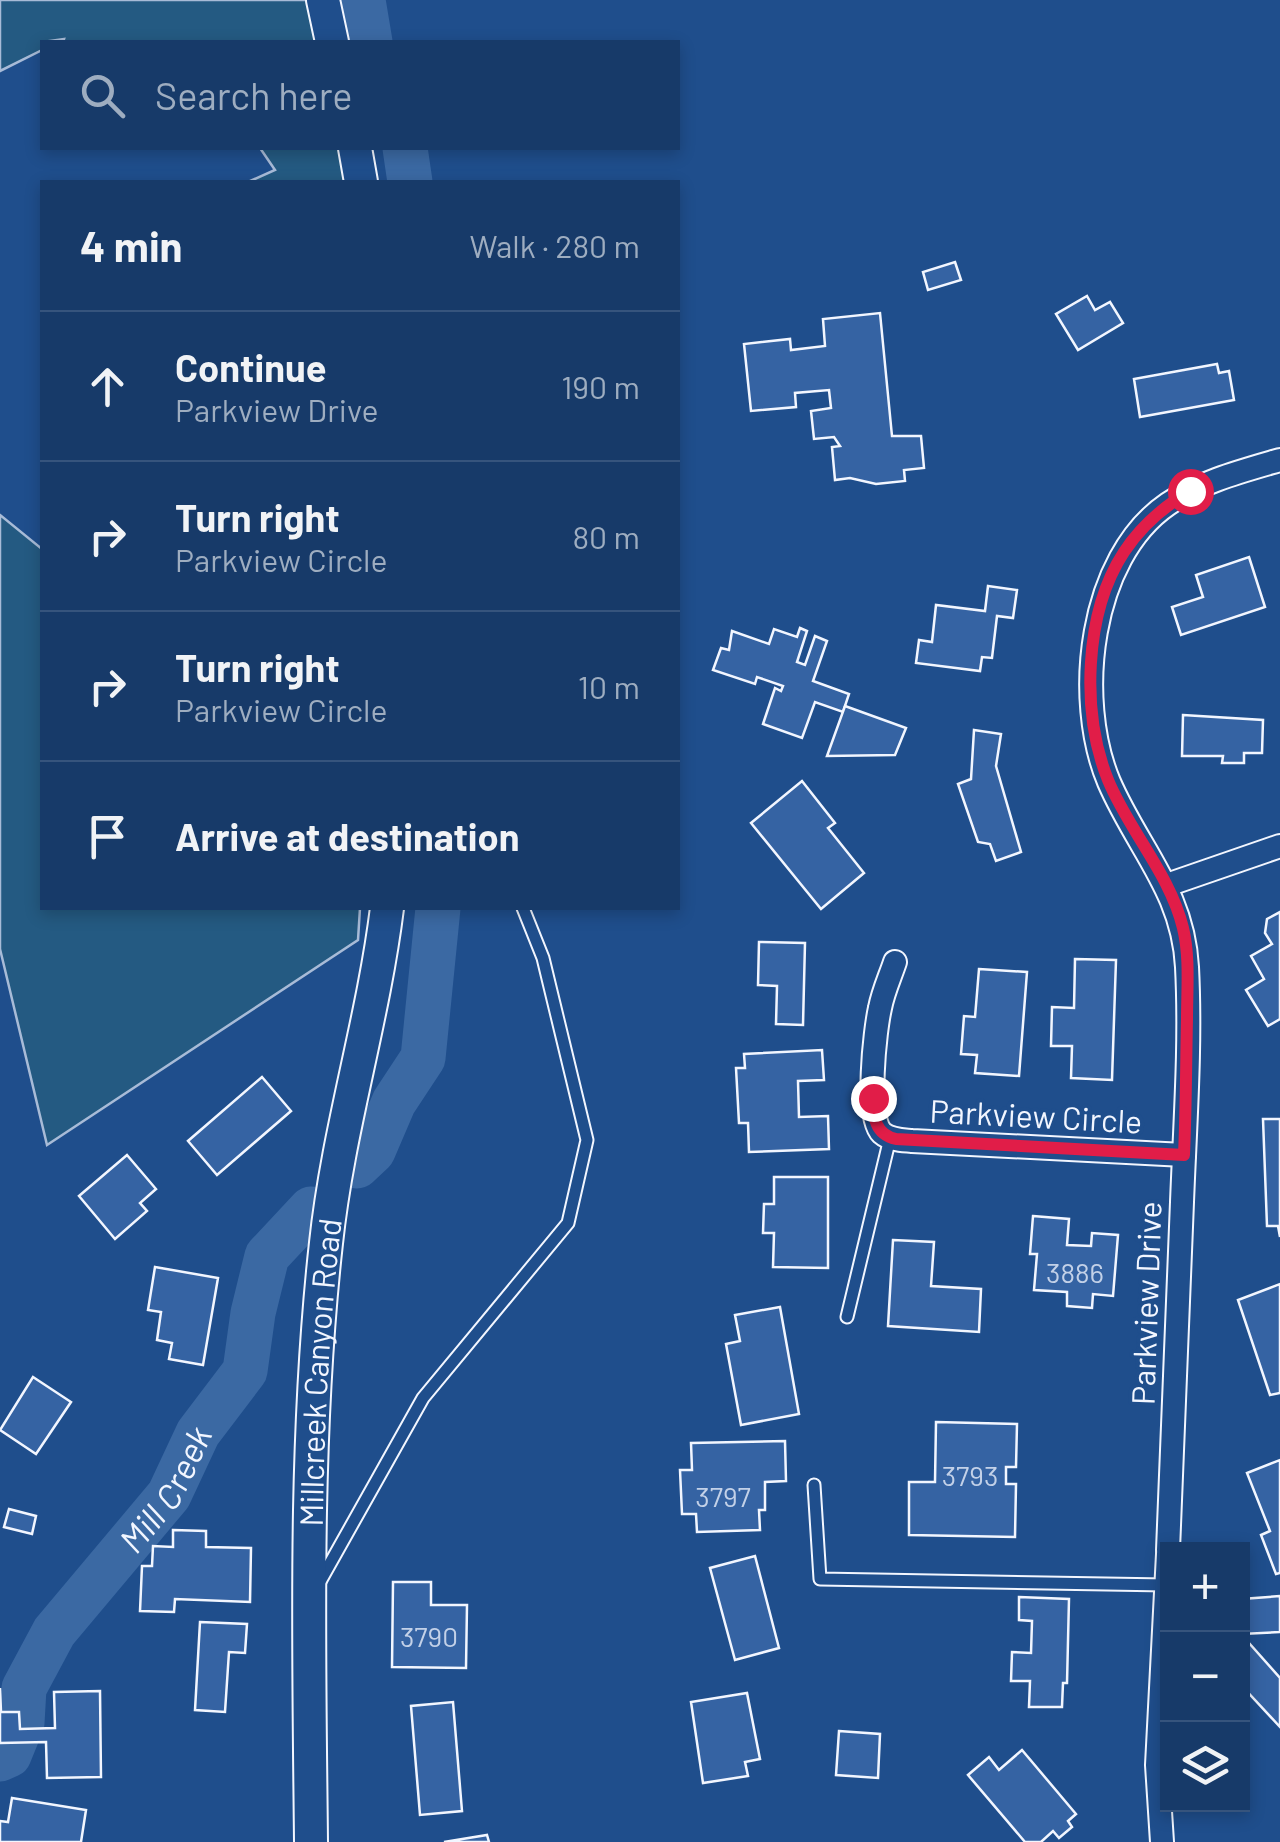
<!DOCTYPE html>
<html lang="en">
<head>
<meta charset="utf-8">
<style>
  body { margin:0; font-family:Barlow,sans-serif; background:#20416f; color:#f1f3f6 }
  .controls { position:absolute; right:30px; bottom:30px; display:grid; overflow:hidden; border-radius:0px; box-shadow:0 5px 15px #0003 }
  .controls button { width:90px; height:90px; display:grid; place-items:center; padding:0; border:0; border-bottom:2px solid #36547d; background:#173a69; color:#f1f3f6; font:50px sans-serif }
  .stop { position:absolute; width:30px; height:30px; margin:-22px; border:8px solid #e11d48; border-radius:50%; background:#fff }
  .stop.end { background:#e11d48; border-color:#fff; box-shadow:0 2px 10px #0008 }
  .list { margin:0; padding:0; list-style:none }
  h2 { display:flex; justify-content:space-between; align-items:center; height:130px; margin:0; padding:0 40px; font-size:42px }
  h2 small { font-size:32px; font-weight:400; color:#9eadc0 }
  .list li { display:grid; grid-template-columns:65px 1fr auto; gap:30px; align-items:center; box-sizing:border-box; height:150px; padding:0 40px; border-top:2px solid #36547d }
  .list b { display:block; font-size:38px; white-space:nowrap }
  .list p { margin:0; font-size:32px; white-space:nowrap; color:#9eadc0 }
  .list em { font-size:32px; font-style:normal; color:#9eadc0 }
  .icon { flex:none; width:55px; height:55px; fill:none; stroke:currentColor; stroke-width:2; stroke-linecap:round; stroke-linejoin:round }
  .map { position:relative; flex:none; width:1280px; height:1842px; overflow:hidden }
  .search { position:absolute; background:#173a69; box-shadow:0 5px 15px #0003; left:40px; top:40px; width:640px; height:110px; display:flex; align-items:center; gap:25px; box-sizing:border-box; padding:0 35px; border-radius:0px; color:#9eadc0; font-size:38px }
  .panel { position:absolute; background:#173a69; box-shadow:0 5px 15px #0003; left:40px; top:180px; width:640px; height:730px; border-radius:0px }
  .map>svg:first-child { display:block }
  .green { fill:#245a82; stroke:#a8bbd7; stroke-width:2.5 }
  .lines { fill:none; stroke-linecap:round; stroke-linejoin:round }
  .river { stroke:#3b69a3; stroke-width:45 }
  .building { fill:#3563a3; stroke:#f2f6ff; stroke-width:2.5 }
  .lane-casing { stroke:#f2f6ff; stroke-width:15 }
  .street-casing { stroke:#f2f6ff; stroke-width:26 }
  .secondary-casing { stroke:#f2f6ff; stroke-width:36 }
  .lane { stroke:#1f4e8c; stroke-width:11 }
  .street { stroke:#1f4e8c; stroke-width:22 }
  .secondary { stroke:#1f4e8c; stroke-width:32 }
  .route { stroke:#e11d48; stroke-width:12 }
  .labels { text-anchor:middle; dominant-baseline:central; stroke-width:8; stroke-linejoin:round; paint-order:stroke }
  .number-label { font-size:28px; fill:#c3d1e8 }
  .street-label { font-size:32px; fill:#f2f6ff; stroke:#1f4e8c }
  .water-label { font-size:35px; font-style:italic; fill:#f2f6ff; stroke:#1f4e8c }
</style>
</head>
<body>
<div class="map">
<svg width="1280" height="1842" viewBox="0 0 1280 1842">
  <rect width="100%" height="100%" fill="#1f4e8c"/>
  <g class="green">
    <path d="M 0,0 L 308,0 L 317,42 L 63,42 L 64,39 L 42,42 L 42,50 L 0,71 Z"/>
    <path d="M 260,148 L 339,148 L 345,182 L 248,182 L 275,170 Z"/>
    <path d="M 0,515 L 42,549 L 42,908 L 360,908 L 358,940 L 47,1145 L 0,949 Z"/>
  </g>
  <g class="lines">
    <g class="river">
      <path d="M 363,0 L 370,42"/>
      <path d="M 405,148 L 410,182"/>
      <path d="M 357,1166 L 373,1151 L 394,1102 L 423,1058 L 438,908"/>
      <path id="s1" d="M 0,1759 L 9,1755 L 22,1723 L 24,1688 L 54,1632 L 169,1495 L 198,1433 L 245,1371 L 253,1313 L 267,1256 L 311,1209"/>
    </g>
  </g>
  <g class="building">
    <path d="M 955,262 L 961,280 L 928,290 L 923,272 Z"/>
    <path d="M 1087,296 L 1095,310 L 1110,302 L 1123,323 L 1078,350 L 1056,314 Z"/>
    <path d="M 880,313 L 892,436 L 921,436 L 924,468 L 904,470 L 905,481 L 876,484 L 850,478 L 835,480 L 832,447 L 840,446 L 834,437 L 814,439 L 811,411 L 831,408 L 829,390 L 795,393 L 796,407 L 751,411 L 744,344 L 790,339 L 791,350 L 825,346 L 823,319 Z"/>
    <path d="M 1217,364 L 1219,373 L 1229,371 L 1234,400 L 1140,417 L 1134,379 Z"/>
    <path d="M 1249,557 L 1265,607 L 1181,635 L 1172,607 L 1203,597 L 1196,575 Z"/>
    <path d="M 988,586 L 1017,590 L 1013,618 L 997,616 L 992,658 L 982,657 L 980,671 L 916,663 L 919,640 L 932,642 L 936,605 L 985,611 Z"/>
    <path d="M 800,628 L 807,631 L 797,662 L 805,665 L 815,636 L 827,641 L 813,681 L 849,694 L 843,712 L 815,702 L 802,738 L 763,724 L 775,688 L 781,691 L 783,686 L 757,677 L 755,684 L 713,670 L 721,648 L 729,650 L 732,631 L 769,644 L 774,629 L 797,637 Z"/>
    <path d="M 845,706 L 906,728 L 895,755 L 827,756 Z"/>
    <path d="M 1183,715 L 1263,720 L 1262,753 L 1244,753 L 1244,763 L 1222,763 L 1223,756 L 1182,756 Z"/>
    <path d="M 974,730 L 1001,734 L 996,766 L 1021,852 L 996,861 L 990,844 L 978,842 L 958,784 L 971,779 Z"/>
    <path d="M 802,781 L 835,823 L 828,828 L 864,873 L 821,909 L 751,823 Z"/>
    <path d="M 1280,912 L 1280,1019 L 1268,1026 L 1246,990 L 1264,979 L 1251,956 L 1272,944 L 1265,933 L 1267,919 Z"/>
    <path d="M 759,942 L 805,943 L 803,1025 L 776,1024 L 777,986 L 758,985 Z"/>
    <path d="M 1075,959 L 1116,960 L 1112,1080 L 1071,1078 L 1072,1046 L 1051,1046 L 1052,1007 L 1074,1008 Z"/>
    <path d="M 979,969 L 1027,972 L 1019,1076 L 975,1073 L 977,1055 L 961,1054 L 964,1016 L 975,1017 Z"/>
    <path d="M 822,1050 L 824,1080 L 798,1081 L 799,1117 L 828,1116 L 829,1149 L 749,1152 L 748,1123 L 739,1123 L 736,1068 L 745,1068 L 744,1054 Z"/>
    <path d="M 262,1077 L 291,1111 L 217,1175 L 188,1141 Z"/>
    <path d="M 1263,1119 L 1280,1119 L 1280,1237 L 1278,1226 L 1267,1226 Z"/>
    <path d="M 127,1155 L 156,1189 L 140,1203 L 147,1211 L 115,1239 L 79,1196 Z"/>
    <path d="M 774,1177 L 828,1177 L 828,1268 L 773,1267 L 774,1233 L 763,1233 L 764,1204 L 774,1204 Z"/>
    <path d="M 1033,1216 L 1069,1219 L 1067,1245 L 1091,1246 L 1092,1233 L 1118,1235 L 1113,1296 L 1093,1294 L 1092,1308 L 1067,1306 L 1067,1292 L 1034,1290 L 1037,1254 L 1030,1254 Z"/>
    <path d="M 893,1240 L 934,1242 L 931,1286 L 981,1289 L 979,1332 L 888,1326 Z"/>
    <path d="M 155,1267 L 218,1278 L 203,1365 L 169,1359 L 172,1343 L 157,1340 L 161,1312 L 148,1310 Z"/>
    <path d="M 1280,1284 L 1280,1393 L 1270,1395 L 1238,1300 Z"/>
    <path d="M 780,1307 L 799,1414 L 741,1425 L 726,1344 L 740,1341 L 735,1315 Z"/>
    <path d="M 33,1377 L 71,1402 L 36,1454 L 0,1430 Z"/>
    <path d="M 936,1422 L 1017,1424 L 1016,1467 L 1006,1467 L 1006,1484 L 1016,1484 L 1015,1537 L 909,1535 L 909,1482 L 935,1482 Z"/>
    <path d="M 785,1441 L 786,1481 L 765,1482 L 765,1510 L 759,1510 L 760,1530 L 697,1532 L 696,1514 L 682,1514 L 680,1470 L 692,1470 L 691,1443 Z"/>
    <path d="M 1280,1460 L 1280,1573 L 1276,1574 L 1261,1535 L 1270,1531 L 1247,1473 Z"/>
    <path d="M 9,1509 L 36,1516 L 32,1534 L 4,1527 Z"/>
    <path d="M 173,1530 L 206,1531 L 206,1547 L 251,1548 L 250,1602 L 175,1599 L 174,1612 L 140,1611 L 142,1566 L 152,1566 L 153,1546 L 173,1547 Z"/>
    <path d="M 755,1556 L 779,1648 L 735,1660 L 710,1568 Z"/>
    <path d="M 393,1582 L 431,1582 L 431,1605 L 467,1605 L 466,1668 L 392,1667 Z"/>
    <path d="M 1280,1596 L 1280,1632 L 1242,1634 L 1242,1599 Z"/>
    <path d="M 1019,1597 L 1069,1599 L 1067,1683 L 1063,1683 L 1062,1707 L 1029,1707 L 1030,1681 L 1011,1681 L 1012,1652 L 1031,1653 L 1032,1621 L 1019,1620 Z"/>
    <path d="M 200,1622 L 247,1624 L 245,1653 L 229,1652 L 225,1712 L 195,1710 Z"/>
    <path d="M 1249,1643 L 1280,1678 L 1280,1727 L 1242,1686 L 1242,1649 Z"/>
    <path d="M 0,1688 L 1,1712 L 19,1712 L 20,1729 L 55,1728 L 54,1692 L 100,1691 L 101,1777 L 47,1778 L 46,1742 L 0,1743 Z"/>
    <path d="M 747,1693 L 760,1759 L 745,1762 L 748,1776 L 703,1783 L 691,1702 Z"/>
    <path d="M 453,1702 L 462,1811 L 420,1815 L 411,1706 Z"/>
    <path d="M 839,1731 L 880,1734 L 878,1778 L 836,1775 Z"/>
    <path d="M 1022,1750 L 1076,1814 L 1068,1821 L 1072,1827 L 1059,1838 L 1053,1831 L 1041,1842 L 1025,1842 L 968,1775 L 989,1757 L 999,1770 Z"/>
    <path d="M 12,1798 L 86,1810 L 81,1842 L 0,1842 L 0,1821 L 8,1822 Z"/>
    <path d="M 487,1835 L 489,1842 L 444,1842 Z"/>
  </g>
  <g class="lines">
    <g class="lane-casing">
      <g id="lane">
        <path d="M 847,1317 L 890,1138"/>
        <path d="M 814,1485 L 820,1579 L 1166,1585"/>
        <path d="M 318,1585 L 423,1398 L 568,1223 L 587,1140 L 543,958 L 523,908"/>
      </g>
    </g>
    <g class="street-casing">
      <g id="street">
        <path d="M 1167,885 L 1280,846"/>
        <path d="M 895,962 C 890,977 883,992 880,1008 C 875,1030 865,1117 882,1133 C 890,1140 902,1140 912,1141 L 1184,1155"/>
        <path d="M 1168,1550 C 1173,1434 1177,1318 1182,1202 C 1185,1124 1191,1045 1187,967 C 1183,891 1138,849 1109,782 C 1074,699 1089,558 1168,504 C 1200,482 1242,471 1280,460"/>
        <path d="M 1162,1842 L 1157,1765 L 1168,1554"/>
      </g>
    </g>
    <g class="secondary-casing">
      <g id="secondary">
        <path d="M 323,0 L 332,42"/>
        <path d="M 355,148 L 361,182"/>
        <path id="s2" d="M 311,1842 C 309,1643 304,1441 326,1243 C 338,1130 373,1021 387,908"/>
      </g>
    </g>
    <use href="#lane" class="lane"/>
    <use href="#street" class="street"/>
    <use href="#secondary" class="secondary"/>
  </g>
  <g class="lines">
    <path class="route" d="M 873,1098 C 873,1117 875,1134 896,1139 L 1184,1155 C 1186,1110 1186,1064 1187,1019 C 1187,989 1190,957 1183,928 C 1170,874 1129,831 1108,780 C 1081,713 1084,613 1124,552 C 1141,526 1163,507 1190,491"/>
  </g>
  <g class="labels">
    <g class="number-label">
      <text x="1075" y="1272">3886</text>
      <text x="970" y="1475">3793</text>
      <text x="723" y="1496">3797</text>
      <text x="429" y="1636">3790</text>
    </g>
    <g class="street-label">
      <text transform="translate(1036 1115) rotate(3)">Parkview Circle</text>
      <text transform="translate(1145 1303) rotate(-88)">Parkview Drive</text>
      <text stroke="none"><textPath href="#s2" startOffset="470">Millcreek Canyon Road</textPath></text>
    </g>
    <g class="water-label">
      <text stroke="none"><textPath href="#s1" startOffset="325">Mill Creek</textPath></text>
    </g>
  </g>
</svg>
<div class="controls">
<button>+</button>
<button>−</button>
<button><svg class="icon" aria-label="layers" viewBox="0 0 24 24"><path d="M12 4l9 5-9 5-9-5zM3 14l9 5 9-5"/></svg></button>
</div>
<div class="stop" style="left:1190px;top:491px"></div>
<div class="stop end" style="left:873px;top:1098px"></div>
<div class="search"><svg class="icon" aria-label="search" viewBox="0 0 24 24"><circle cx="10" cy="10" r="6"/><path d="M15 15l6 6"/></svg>Search here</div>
<section class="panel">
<h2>4 min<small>Walk · 280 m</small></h2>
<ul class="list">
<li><svg class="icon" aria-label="ahead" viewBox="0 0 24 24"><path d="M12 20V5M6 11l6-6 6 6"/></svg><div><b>Continue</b><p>Parkview Drive</p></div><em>190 m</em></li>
<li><svg class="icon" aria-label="right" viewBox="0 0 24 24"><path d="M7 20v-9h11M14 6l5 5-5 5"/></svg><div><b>Turn right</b><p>Parkview Circle</p></div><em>80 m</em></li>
<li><svg class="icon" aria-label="right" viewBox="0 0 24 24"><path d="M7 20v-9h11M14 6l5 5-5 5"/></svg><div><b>Turn right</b><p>Parkview Circle</p></div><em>10 m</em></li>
<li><svg class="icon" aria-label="arrive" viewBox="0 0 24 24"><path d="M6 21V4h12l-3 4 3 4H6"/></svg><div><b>Arrive at destination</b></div></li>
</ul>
</section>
</div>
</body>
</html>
